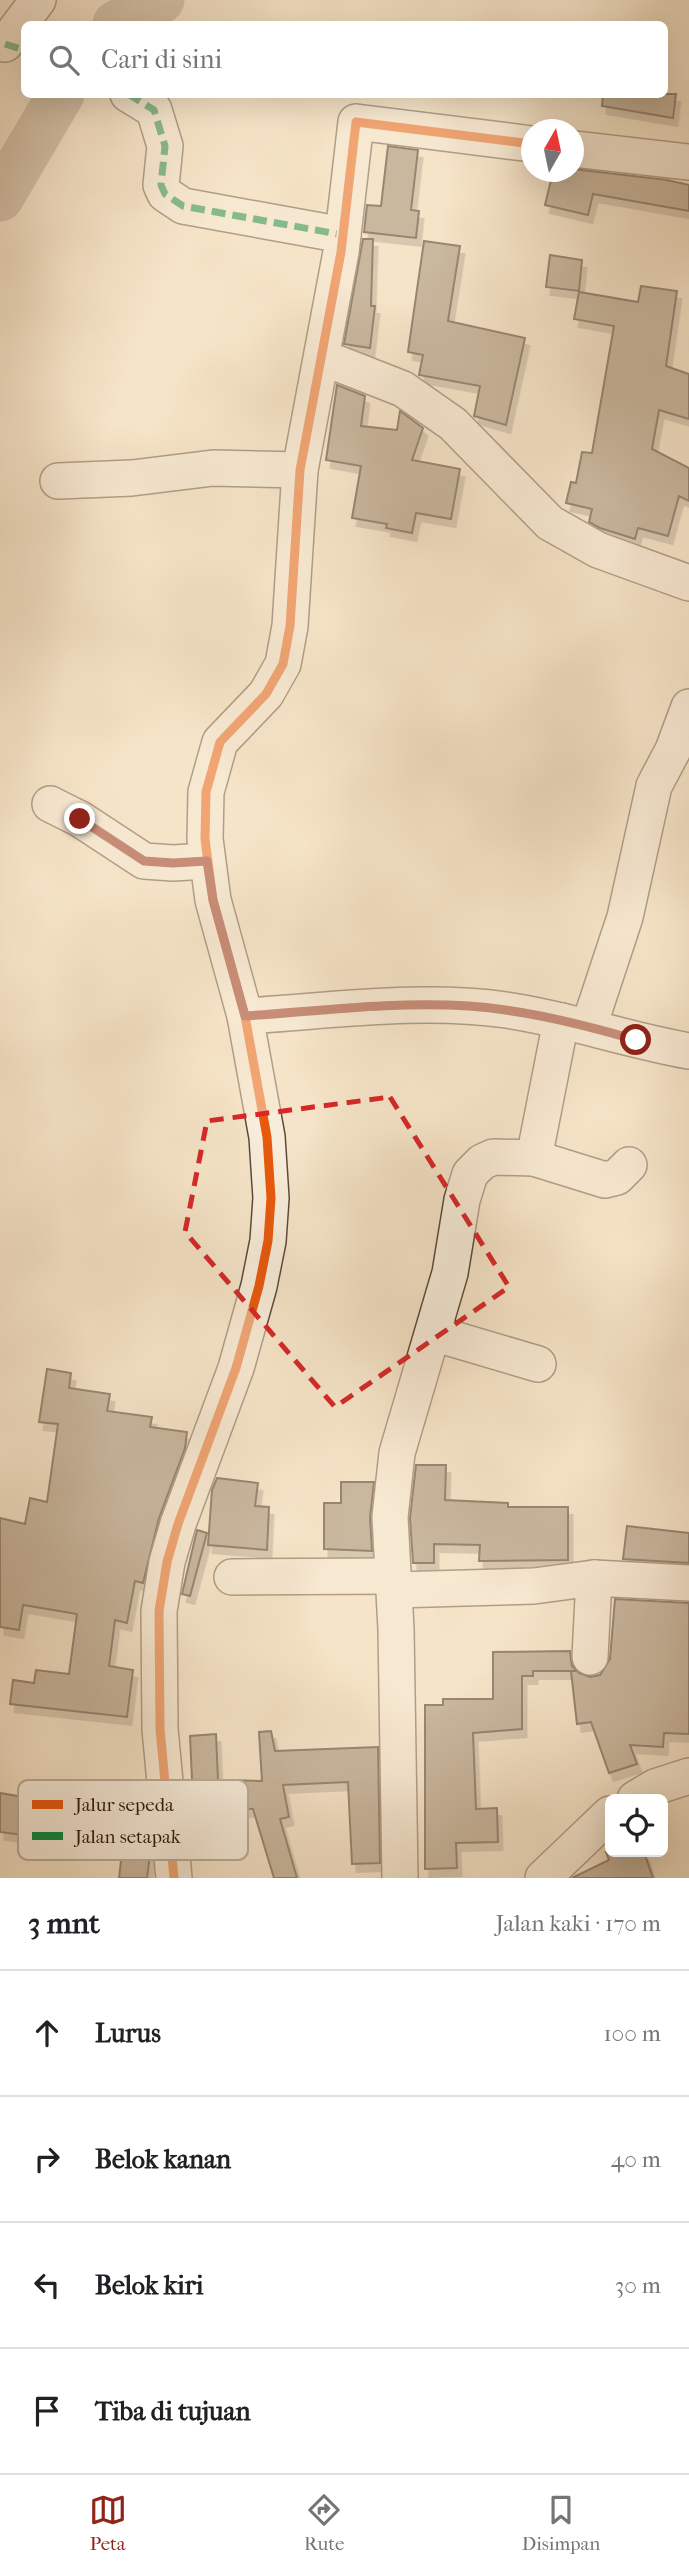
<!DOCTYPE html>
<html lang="id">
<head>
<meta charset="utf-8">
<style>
  body { margin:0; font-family:"IM FELL French Canon",serif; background:#f6f6f6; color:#202124 }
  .controls { position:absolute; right:21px; bottom:21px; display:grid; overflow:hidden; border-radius:10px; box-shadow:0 7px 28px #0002 }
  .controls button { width:63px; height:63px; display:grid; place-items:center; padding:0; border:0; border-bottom:2px solid #e0e0e0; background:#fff; color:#202124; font:35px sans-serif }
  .compass { position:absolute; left:521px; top:119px; width:63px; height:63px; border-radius:50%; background:#fff; box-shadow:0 7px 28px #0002; rotate:9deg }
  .stop { position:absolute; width:21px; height:21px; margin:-16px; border:5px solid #8f2418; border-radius:50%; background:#fff }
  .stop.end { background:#8f2418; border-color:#fff; box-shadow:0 2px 7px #0008 }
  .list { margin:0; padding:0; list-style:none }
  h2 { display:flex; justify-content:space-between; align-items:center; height:91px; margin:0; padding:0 28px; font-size:30px }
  h2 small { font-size:23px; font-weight:400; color:#757577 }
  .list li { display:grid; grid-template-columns:46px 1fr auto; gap:21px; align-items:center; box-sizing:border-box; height:126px; padding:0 28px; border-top:2px solid #e0e0e0 }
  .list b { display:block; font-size:26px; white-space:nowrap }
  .list em { font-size:23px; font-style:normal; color:#757577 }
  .icon { flex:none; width:38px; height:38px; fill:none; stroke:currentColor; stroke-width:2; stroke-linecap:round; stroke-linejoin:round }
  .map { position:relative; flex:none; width:689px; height:1878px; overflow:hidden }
  .search { position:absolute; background:#fff; box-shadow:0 7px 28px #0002; left:21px; right:21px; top:21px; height:77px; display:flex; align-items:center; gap:18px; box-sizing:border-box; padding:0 24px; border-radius:10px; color:#757577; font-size:26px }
  .sheet { height:595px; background:#fff }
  nav { display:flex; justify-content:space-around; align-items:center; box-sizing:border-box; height:98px; border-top:2px solid #e0e0e0; background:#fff; font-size:19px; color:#757577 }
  nav a { display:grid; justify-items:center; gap:4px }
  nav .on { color:#8f2418 }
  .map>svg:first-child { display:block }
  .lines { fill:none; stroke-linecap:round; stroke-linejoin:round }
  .river { stroke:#af9e87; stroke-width:47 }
  .building { fill:#93816c; stroke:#281609; stroke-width:2; filter:url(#shadow) }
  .minor-casing { stroke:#5b4a39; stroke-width:38 }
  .minor { stroke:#f8eddb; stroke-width:35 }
  .quiet { stroke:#00873e; stroke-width:7; stroke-dasharray:14 7; stroke-linecap:butt }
  .cycleway-casing { stroke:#f8eddb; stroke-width:13 }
  .cycleway { stroke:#e8590c; stroke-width:9 }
  .route { stroke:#8f2418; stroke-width:9 }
  .marked { fill:none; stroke:#d62828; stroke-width:5; stroke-dasharray:14 9; stroke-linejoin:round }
  .key { fill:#f8eddb; stroke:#baac9c; stroke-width:2 }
  .key-label { font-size:19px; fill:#281609 }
</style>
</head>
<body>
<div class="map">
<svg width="689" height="1878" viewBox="0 0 689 1878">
  <defs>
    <filter id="shadow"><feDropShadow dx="4.5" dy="8" stdDeviation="0" flood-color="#0004"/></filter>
  </defs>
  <rect width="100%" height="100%" fill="#f5e4c8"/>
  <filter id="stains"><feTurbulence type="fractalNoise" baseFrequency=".00286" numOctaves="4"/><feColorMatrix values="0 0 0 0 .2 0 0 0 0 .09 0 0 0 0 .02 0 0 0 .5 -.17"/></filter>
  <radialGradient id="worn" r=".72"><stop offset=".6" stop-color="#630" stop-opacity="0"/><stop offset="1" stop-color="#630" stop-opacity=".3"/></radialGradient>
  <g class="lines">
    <g class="river">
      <path d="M 116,24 L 161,0"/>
      <path d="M 0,198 L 61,94"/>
    </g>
  </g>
  <g class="building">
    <path d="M 603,94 L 676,94 L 673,118 L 602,106 Z"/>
    <path d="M 388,146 L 418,150 L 411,210 L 419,211 L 416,238 L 364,232 L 367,205 L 381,206 Z"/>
    <path d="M 573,169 L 667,180 L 689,185 L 689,211 L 593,194 L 588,215 L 545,205 L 553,172 Z"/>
    <path d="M 363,239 L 373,239 L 371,306 L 375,306 L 370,348 L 344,344 Z"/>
    <path d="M 424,241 L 460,246 L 448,321 L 525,338 L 506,425 L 474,416 L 480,386 L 419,375 L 423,355 L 408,352 Z"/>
    <path d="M 550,255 L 582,260 L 579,291 L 546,287 Z"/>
    <path d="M 641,286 L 677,291 L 666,366 L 689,374 L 689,419 L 659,410 L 652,449 L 689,468 L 689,501 L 679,496 L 668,536 L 638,528 L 635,539 L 600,528 L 589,522 L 592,509 L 566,503 L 571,482 L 576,483 L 582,452 L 592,453 L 614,326 L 574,319 L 579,292 L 638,302 Z"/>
    <path d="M 337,385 L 365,396 L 361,426 L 397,430 L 400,411 L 423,428 L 412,460 L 460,469 L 451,519 L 416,513 L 412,533 L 386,528 L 387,524 L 352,518 L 361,466 L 326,460 Z"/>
    <path d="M 47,1369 L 71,1373 L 69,1388 L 110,1394 L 107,1411 L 152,1417 L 150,1427 L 187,1432 L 185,1448 L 159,1518 L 143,1583 L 135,1581 L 127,1623 L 115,1620 L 109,1666 L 133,1670 L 127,1717 L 10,1704 L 13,1680 L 34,1683 L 36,1670 L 69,1674 L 77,1614 L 23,1605 L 19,1630 L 0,1627 L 0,1518 L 25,1524 L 30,1498 L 47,1502 L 58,1424 L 39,1422 Z"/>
    <path d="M 416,1465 L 446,1465 L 445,1500 L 508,1503 L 508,1507 L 568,1507 L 568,1560 L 479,1561 L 480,1545 L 434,1544 L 434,1563 L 413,1563 L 410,1518 Z"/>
    <path d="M 217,1478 L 258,1483 L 255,1506 L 269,1507 L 267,1550 L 208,1545 L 212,1490 Z"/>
    <path d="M 341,1482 L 374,1482 L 370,1518 L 372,1551 L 324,1549 L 324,1503 L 341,1503 Z"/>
    <path d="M 627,1526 L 689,1533 L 689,1563 L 623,1559 Z"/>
    <path d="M 197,1530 L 207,1533 L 190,1596 L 182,1594 Z"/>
    <path d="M 615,1599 L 689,1603 L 689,1734 L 664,1733 L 663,1747 L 630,1745 L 637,1764 L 609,1773 L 591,1722 L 577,1724 L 571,1671 L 576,1671 L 533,1671 L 533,1676 L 522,1676 L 522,1729 L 473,1733 L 476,1809 L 497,1808 L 498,1842 L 456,1843 L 457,1868 L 425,1869 L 425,1705 L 443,1705 L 443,1699 L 493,1699 L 493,1652 L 570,1651 L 572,1666 L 579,1673 L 590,1677 L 600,1675 L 610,1659 Z"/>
    <path d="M 271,1731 L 275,1751 L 378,1747 L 380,1863 L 352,1864 L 348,1782 L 283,1785 L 289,1817 L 280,1819 L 297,1878 L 274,1878 L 253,1809 L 205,1808 L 205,1801 L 193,1801 L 190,1736 L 216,1734 L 218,1780 L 262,1781 L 259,1732 Z"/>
    <path d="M 30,1792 L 58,1796 L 52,1839 L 0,1832 L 0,1793 L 29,1798 Z"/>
    <path d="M 125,1806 L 147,1810 L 151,1846 L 147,1878 L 119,1878 L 122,1852 L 119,1852 Z"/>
    <path d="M 606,1852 L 644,1852 L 653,1878 L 572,1878 L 609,1860 Z"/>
  </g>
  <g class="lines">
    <g class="minor-casing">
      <g id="minor">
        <path d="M 5,44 L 38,0"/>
        <path d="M 128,94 L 154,110 L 165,146 L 161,185 L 165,194 L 183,206 L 343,235"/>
        <path d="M 574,149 L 689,162"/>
        <path d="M 324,358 L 403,389 L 453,424 L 550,523 L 598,550 L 689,583"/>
        <path d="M 58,481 L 132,478 L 213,468 L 300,470"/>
        <path d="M 50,804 L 80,819 L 144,861 L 173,863 L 207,861"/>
        <path d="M 245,1016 C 331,1011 420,998 506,1010 C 568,1019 627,1040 689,1051"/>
        <path d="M 589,1026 L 625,917 L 654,786 L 673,750 L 689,707"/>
        <path d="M 534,1158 L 605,1180 L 617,1177 L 629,1165"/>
        <path d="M 433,1333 L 538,1364"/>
        <path d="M 232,1577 L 393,1576"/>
        <path d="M 394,1590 L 534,1586 L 594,1578 L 689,1583"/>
        <path d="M 590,1657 L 594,1578"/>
        <path d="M 635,1799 L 655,1787 L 689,1776"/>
        <path d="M 174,1878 L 160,1729 L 159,1611 L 167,1562 L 178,1524 L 236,1368 L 259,1286 L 268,1241 L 271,1198 L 267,1137 L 245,1016 L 213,900 L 205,839 L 206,792 L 220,742 L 266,694 L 283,664 L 290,626 L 300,470 L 341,252 L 356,122 L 532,144"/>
        <path d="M 400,1878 L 396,1629 L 390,1517 L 397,1453 L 450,1273 L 462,1200 L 470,1174 L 482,1162 L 493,1157 L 534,1158 L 561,1021"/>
        <path d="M 543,1878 L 610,1814"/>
      </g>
    </g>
    <use href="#minor" class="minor"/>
    <g class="quiet">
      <path d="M 5,44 L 24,50"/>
      <path d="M 128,94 L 154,110 L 165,146 L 161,185 L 165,194 L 183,206 L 343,235"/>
    </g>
    <g class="cycleway-casing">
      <path id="cycleway" d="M 174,1878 L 160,1729 L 159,1611 L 167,1562 L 178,1524 L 236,1368 L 259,1286 L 268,1241 L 271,1198 L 267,1137 L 245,1016 L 213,900 L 205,839 L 206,792 L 220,742 L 266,694 L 283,664 L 290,626 L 300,470 L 341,252 L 356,122 L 532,144"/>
    </g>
    <use href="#cycleway" class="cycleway"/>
  </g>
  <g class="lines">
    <path class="route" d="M 80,819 L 144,861 L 173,863 L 207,861 L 213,900 L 245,1016 C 319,1011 395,1001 469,1006 C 526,1010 582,1024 636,1040"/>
  </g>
  <path d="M0 0H689V1878H0ZM 390,1097 L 509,1287 L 335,1407 L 185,1232 L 207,1121 Z" fill="#f5e4c8" fill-opacity=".55" fill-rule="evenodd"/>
  <path class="marked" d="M 390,1097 L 509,1287 L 335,1407 L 185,1232 L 207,1121 Z"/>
  <rect x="18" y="1780" width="230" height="80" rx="10" class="key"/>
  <rect x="32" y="1800" width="31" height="9" fill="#e8590c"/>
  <rect x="32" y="1832" width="31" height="8" fill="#00873e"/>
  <g class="key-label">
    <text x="75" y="1811">Jalur sepeda</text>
    <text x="75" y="1843">Jalan setapak</text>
  </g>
  <rect width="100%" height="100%" filter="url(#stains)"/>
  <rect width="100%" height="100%" fill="url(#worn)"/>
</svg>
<div class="controls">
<button><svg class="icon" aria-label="locate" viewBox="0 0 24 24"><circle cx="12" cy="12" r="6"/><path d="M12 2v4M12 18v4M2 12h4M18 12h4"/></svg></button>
</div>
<svg class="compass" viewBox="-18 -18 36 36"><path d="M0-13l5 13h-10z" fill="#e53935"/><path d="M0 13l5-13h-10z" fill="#757577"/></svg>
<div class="stop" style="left:636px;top:1040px"></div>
<div class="stop end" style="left:80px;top:819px"></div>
<div class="search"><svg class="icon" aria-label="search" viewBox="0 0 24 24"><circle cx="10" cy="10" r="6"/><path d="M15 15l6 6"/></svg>Cari di sini</div>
</div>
<section class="sheet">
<h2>3 mnt<small>Jalan kaki · 170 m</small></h2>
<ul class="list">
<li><svg class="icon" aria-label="ahead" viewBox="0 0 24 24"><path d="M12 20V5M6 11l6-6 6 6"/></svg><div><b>Lurus</b></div><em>100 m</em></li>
<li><svg class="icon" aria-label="right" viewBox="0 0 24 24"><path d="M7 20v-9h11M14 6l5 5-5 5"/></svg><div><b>Belok kanan</b></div><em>40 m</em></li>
<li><svg class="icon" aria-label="left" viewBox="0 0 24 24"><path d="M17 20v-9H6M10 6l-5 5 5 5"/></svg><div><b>Belok kiri</b></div><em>30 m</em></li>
<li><svg class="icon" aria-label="arrive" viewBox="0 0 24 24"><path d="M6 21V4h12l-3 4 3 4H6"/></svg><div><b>Tiba di tujuan</b></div></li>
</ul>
</section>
<nav>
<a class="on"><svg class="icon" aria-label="map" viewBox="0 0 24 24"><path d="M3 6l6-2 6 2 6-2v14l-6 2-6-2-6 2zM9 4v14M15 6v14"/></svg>Peta</a>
<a><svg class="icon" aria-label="directions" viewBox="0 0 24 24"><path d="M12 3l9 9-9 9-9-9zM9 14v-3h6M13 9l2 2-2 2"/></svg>Rute</a>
<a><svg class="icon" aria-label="saved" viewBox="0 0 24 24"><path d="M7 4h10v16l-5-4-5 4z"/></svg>Disimpan</a>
</nav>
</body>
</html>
